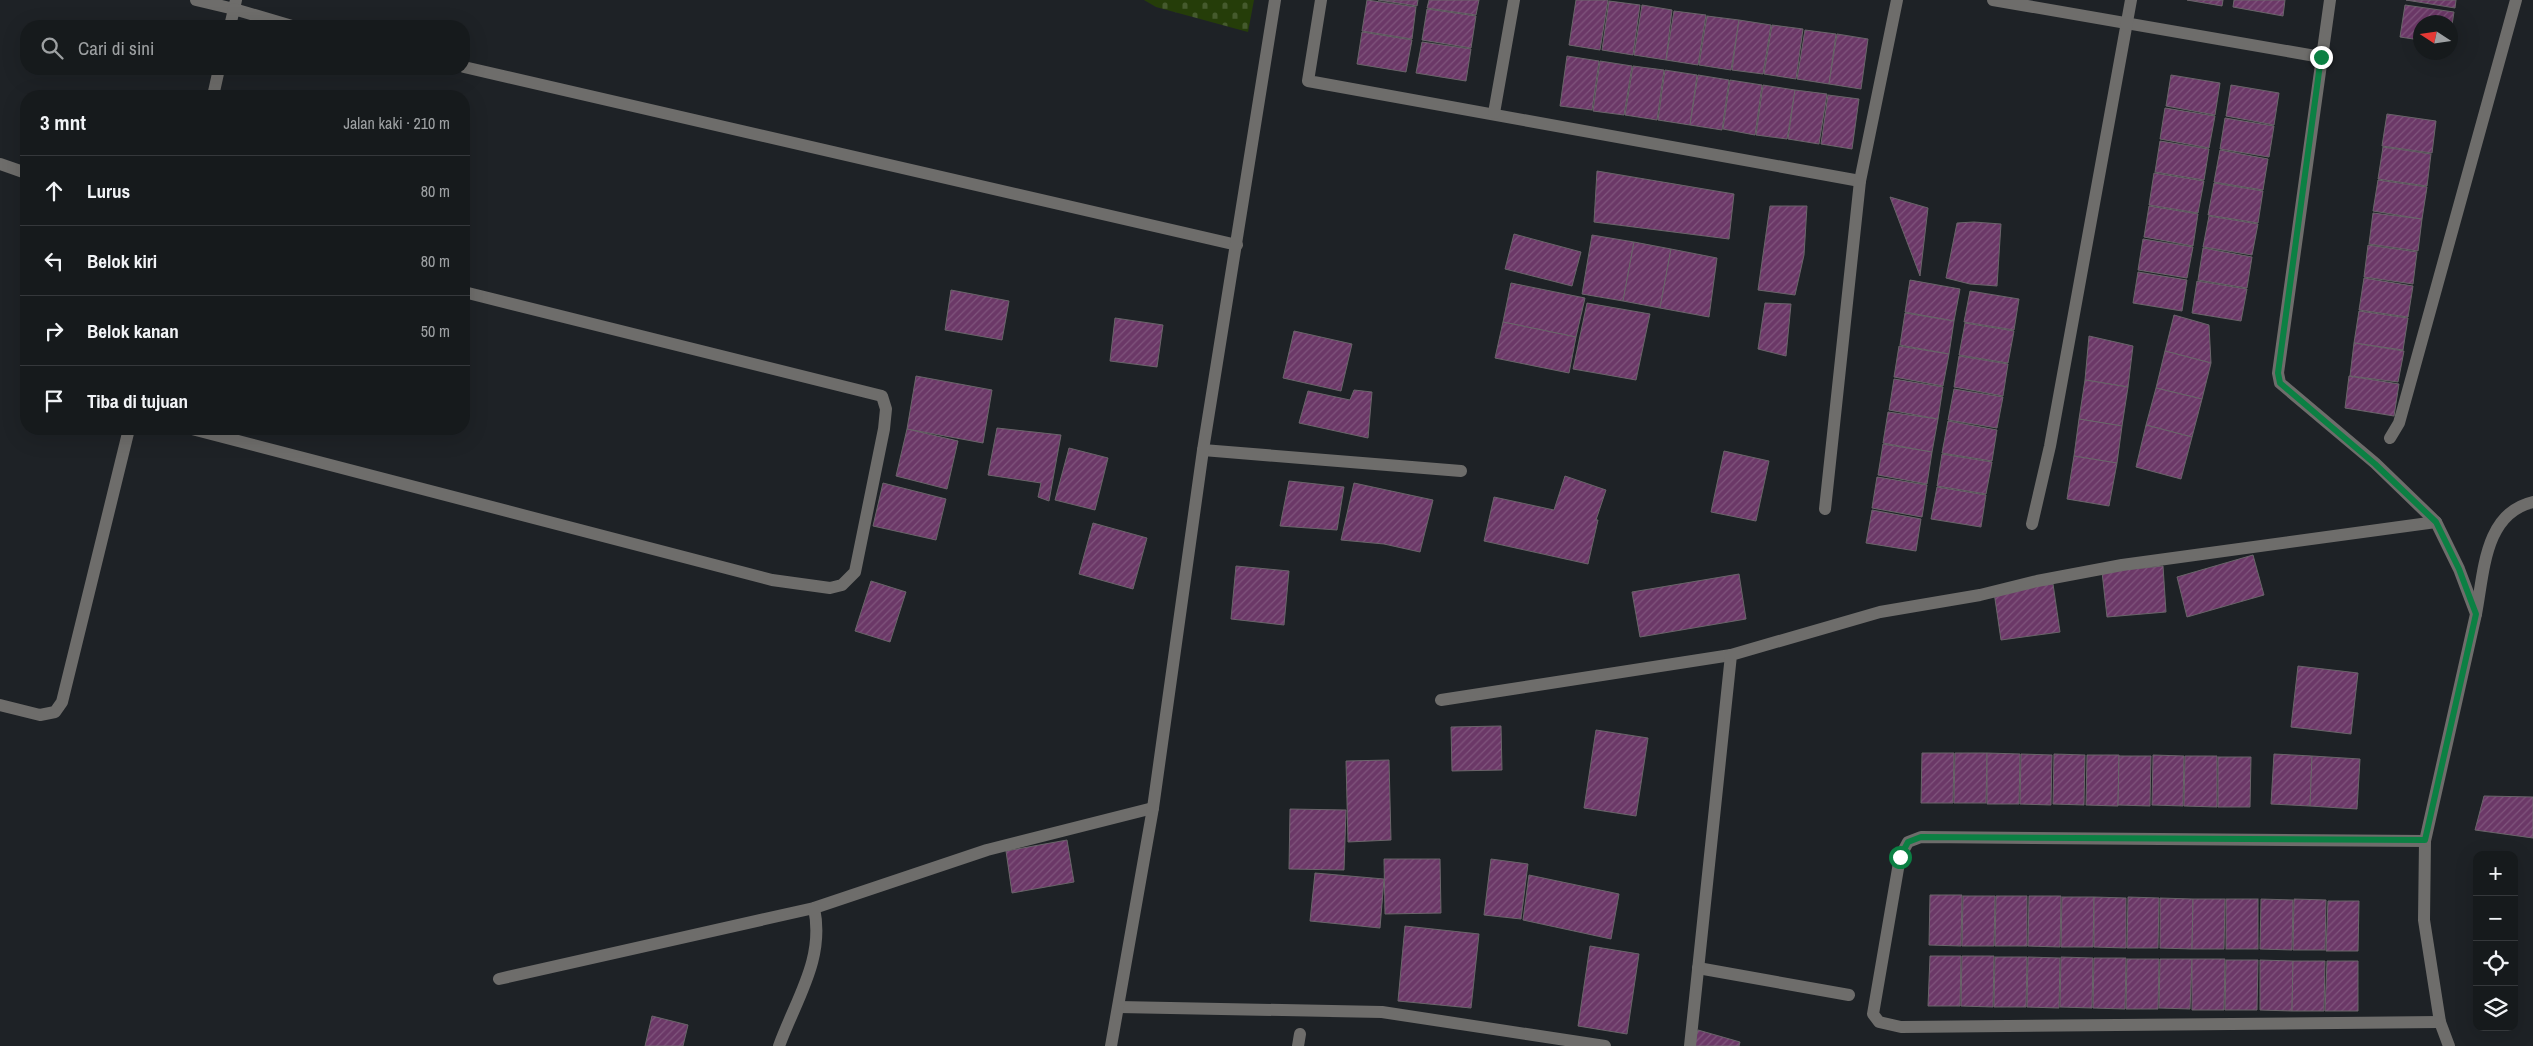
<!DOCTYPE html>
<html lang="id">
<head>
<meta charset="utf-8">
<style>
  body { margin:0; font-family:"Archivo Narrow",sans-serif; background:#1f2325; color:#f1f3f6 }
  .controls { position:absolute; right:15px; bottom:15px; display:grid; overflow:hidden; border-radius:10px; box-shadow:0 5px 20px #0002 }
  .controls button { width:45px; height:45px; display:grid; place-items:center; padding:0; border:0; border-bottom:1px solid #35383b; background:#161a1c; color:#f1f3f6; font:25px sans-serif }
  .compass { position:absolute; left:2413px; top:15px; width:45px; height:45px; border-radius:50%; background:#161a1c; box-shadow:0 5px 20px #0002; rotate:282deg }
  .stop { position:absolute; width:15px; height:15px; margin:-11px; border:4px solid #0b8043; border-radius:50%; background:#fff }
  .stop.end { background:#0b8043; border-color:#fff; box-shadow:0 1px 5px #0008 }
  .list { margin:0; padding:0; list-style:none }
  h2 { display:flex; justify-content:space-between; align-items:center; height:65px; margin:0; padding:0 20px; font-size:21px }
  h2 small { font-size:16px; font-weight:400; color:#9ea1a3 }
  .list li { display:grid; grid-template-columns:32px 1fr auto; gap:15px; align-items:center; box-sizing:border-box; height:70px; padding:0 20px; border-top:1px solid #35383b }
  .list b { display:block; font-size:19px; white-space:nowrap }
  .list em { font-size:16px; font-style:normal; color:#9ea1a3 }
  .icon { flex:none; width:28px; height:28px; fill:none; stroke:currentColor; stroke-width:2; stroke-linecap:round; stroke-linejoin:round }
  .map { position:relative; flex:none; width:2533px; height:1046px; overflow:hidden }
  .search { position:absolute; background:#161a1c; box-shadow:0 5px 20px #0002; left:20px; top:20px; width:450px; height:55px; display:flex; align-items:center; gap:12px; box-sizing:border-box; padding:0 18px; border-radius:20px; color:#9ea1a3; font-size:19px }
  .panel { position:absolute; background:#161a1c; box-shadow:0 5px 20px #0002; left:20px; top:90px; width:450px; height:345px; border-radius:20px }
  .map>svg:first-child { display:block }
  .cemetery { fill:url(#cemetery-stones) }
  .building { fill:url(#building-hatch); stroke:#6a656a }
  .lines { fill:none; stroke-linecap:round; stroke-linejoin:round }
  .minor { stroke:#6e6d6b; stroke-width:12 }
  .route { stroke:#0b8043; stroke-width:6 }
</style>
</head>
<body>
<div class="map">
<svg width="2533" height="1046" viewBox="0 0 2533 1046">
  <defs>
    <pattern id="cemetery-stones" width="16" height="16" patternUnits="userSpaceOnUse" patternTransform="scale(1.25)"><rect width="16" height="16" fill="#253d09"/><path d="M2 7V4a2 2 0 0 1 4 0v3zM10 15v-3a2 2 0 0 1 4 0v3z" fill="#455a2d"/></pattern>
    <pattern id="building-hatch" width="6" height="6" patternUnits="userSpaceOnUse" patternTransform="scale(1.25)"><rect width="6" height="6" fill="#6b3867"/><path d="M-1 1l2-2M0 6l6-6M5 7l2-2" fill="none" stroke="#80557d"/></pattern>
  </defs>
  <rect width="100%" height="100%" fill="#1e2226"/>
  <path class="cemetery" d="M 1144,0 L 1254,0 L 1248,32 L 1156,7 Z"/>
  <g class="building">
    <path d="M 1367,0 L 1416,7 L 1412,39 L 1362,31 Z"/>
    <path d="M 1378,0 L 1418,0 L 1417,6 Z"/>
    <path d="M 1429,0 L 1479,0 L 1476,15 L 1427,8 Z"/>
    <path d="M 1576,0 L 1608,0 L 1600,50 L 1569,45 Z"/>
    <path d="M 2187,0 L 2223,0 L 2222,6 Z"/>
    <path d="M 2234,0 L 2285,0 L 2283,16 L 2233,7 Z"/>
    <path d="M 2406,0 L 2456,0 L 2455,8 Z"/>
    <path d="M 1609,1 L 1640,5 L 1633,55 L 1602,50 Z"/>
    <path d="M 1642,5 L 1672,10 L 1666,60 L 1634,55 Z"/>
    <path d="M 2405,5 L 2454,12 L 2450,38 L 2450,22 L 2420,22 L 2420,40 L 2400,37 Z"/>
    <path d="M 1427,9 L 1476,16 L 1471,48 L 1422,40 Z"/>
    <path d="M 1674,11 L 1706,15 L 1698,65 L 1666,60 Z"/>
    <path d="M 1707,16 L 1739,20 L 1731,70 L 1699,65 Z"/>
    <path d="M 1739,20 L 1771,25 L 1763,74 L 1732,70 Z"/>
    <path d="M 1772,25 L 1803,29 L 1796,79 L 1764,74 Z"/>
    <path d="M 1805,30 L 1836,34 L 1829,84 L 1797,79 Z"/>
    <path d="M 1362,32 L 1412,40 L 1406,72 L 1357,64 Z"/>
    <path d="M 1837,34 L 1868,39 L 1861,89 L 1829,84 Z"/>
    <path d="M 1422,42 L 1471,49 L 1466,81 L 1416,73 Z"/>
    <path d="M 1567,56 L 1599,61 L 1592,110 L 1560,106 Z"/>
    <path d="M 1600,61 L 1632,66 L 1624,115 L 1593,111 Z"/>
    <path d="M 1633,66 L 1664,70 L 1657,120 L 1625,115 Z"/>
    <path d="M 1665,70 L 1697,75 L 1690,125 L 1658,120 Z"/>
    <path d="M 1698,75 L 1729,80 L 1722,130 L 1690,125 Z"/>
    <path d="M 2171,75 L 2220,83 L 2215,115 L 2166,106 Z"/>
    <path d="M 1730,80 L 1762,85 L 1755,135 L 1723,129 Z"/>
    <path d="M 1763,85 L 1795,90 L 1787,139 L 1756,135 Z"/>
    <path d="M 2231,85 L 2279,93 L 2274,125 L 2226,116 Z"/>
    <path d="M 1795,90 L 1827,94 L 1819,144 L 1788,139 Z"/>
    <path d="M 1828,95 L 1859,99 L 1852,149 L 1821,144 Z"/>
    <path d="M 2165,108 L 2215,116 L 2209,148 L 2160,139 Z"/>
    <path d="M 2387,114 L 2436,121 L 2432,153 L 2382,146 Z"/>
    <path d="M 2225,118 L 2274,126 L 2269,157 L 2220,149 Z"/>
    <path d="M 2160,141 L 2209,149 L 2204,180 L 2155,172 Z"/>
    <path d="M 2383,147 L 2431,154 L 2427,186 L 2378,179 Z"/>
    <path d="M 2220,150 L 2268,159 L 2263,190 L 2214,182 Z"/>
    <path d="M 1597,171 L 1734,194 L 1729,239 L 1594,222 Z"/>
    <path d="M 2154,173 L 2204,181 L 2198,213 L 2149,205 Z"/>
    <path d="M 2378,180 L 2427,187 L 2422,219 L 2373,211 Z"/>
    <path d="M 2214,183 L 2263,191 L 2258,223 L 2208,215 Z"/>
    <path d="M 1890,197 L 1928,208 L 1920,276 Z"/>
    <path d="M 1770,206 L 1807,206 L 1804,255 L 1795,295 L 1758,290 Z"/>
    <path d="M 2149,206 L 2198,214 L 2193,246 L 2144,237 Z"/>
    <path d="M 2373,213 L 2422,219 L 2418,251 L 2369,244 Z"/>
    <path d="M 2209,216 L 2258,224 L 2252,255 L 2203,247 Z"/>
    <path d="M 1974,222 L 2001,224 L 1997,286 L 1970,284 L 1946,278 L 1957,223 Z"/>
    <path d="M 1514,234 L 1581,252 L 1572,286 L 1505,269 Z"/>
    <path d="M 1592,235 L 1634,242 L 1623,301 L 1582,294 Z"/>
    <path d="M 2143,239 L 2193,247 L 2187,278 L 2138,270 Z"/>
    <path d="M 1634,242 L 1671,249 L 1660,308 L 1623,301 Z"/>
    <path d="M 2368,245 L 2417,252 L 2413,284 L 2364,277 Z"/>
    <path d="M 2203,248 L 2252,257 L 2247,288 L 2198,280 Z"/>
    <path d="M 1671,249 L 1717,258 L 1709,317 L 1660,308 Z"/>
    <path d="M 2138,272 L 2187,280 L 2182,311 L 2133,303 Z"/>
    <path d="M 2364,278 L 2413,286 L 2408,317 L 2359,310 Z"/>
    <path d="M 1910,280 L 1960,289 L 1954,321 L 1905,312 Z"/>
    <path d="M 2197,281 L 2247,289 L 2241,321 L 2192,313 Z"/>
    <path d="M 1511,283 L 1585,298 L 1576,337 L 1503,322 Z"/>
    <path d="M 951,290 L 1009,301 L 1002,340 L 945,330 Z"/>
    <path d="M 1970,291 L 2019,299 L 2014,330 L 1964,322 Z"/>
    <path d="M 1587,303 L 1650,314 L 1636,380 L 1573,369 Z"/>
    <path d="M 1765,303 L 1791,304 L 1786,356 L 1758,349 Z"/>
    <path d="M 2359,311 L 2408,318 L 2403,350 L 2354,343 Z"/>
    <path d="M 1905,313 L 1954,321 L 1949,354 L 1900,345 Z"/>
    <path d="M 2174,315 L 2209,325 L 2211,363 L 2165,351 Z"/>
    <path d="M 1115,318 L 1163,325 L 1157,367 L 1110,361 Z"/>
    <path d="M 1503,322 L 1576,337 L 1569,373 L 1495,358 Z"/>
    <path d="M 1965,323 L 2014,331 L 2008,363 L 1959,355 Z"/>
    <path d="M 1294,331 L 1352,344 L 1341,391 L 1283,378 Z"/>
    <path d="M 2089,336 L 2133,346 L 2128,387 L 2085,380 Z"/>
    <path d="M 2354,343 L 2404,351 L 2398,382 L 2350,376 Z"/>
    <path d="M 1899,346 L 1949,354 L 1943,386 L 1894,377 Z"/>
    <path d="M 2165,351 L 2211,363 L 2202,399 L 2156,388 Z"/>
    <path d="M 1959,356 L 2008,364 L 2003,396 L 1954,387 Z"/>
    <path d="M 916,376 L 992,390 L 983,443 L 907,429 Z"/>
    <path d="M 2349,376 L 2399,384 L 2394,416 L 2345,408 Z"/>
    <path d="M 1894,379 L 1943,387 L 1938,419 L 1889,410 Z"/>
    <path d="M 2085,380 L 2128,387 L 2122,426 L 2079,419 Z"/>
    <path d="M 2156,388 L 2202,399 L 2192,437 L 2146,425 Z"/>
    <path d="M 1954,389 L 2003,397 L 1997,428 L 1948,420 Z"/>
    <path d="M 1354,390 L 1372,392 L 1368,438 L 1299,423 L 1308,391 L 1350,400 Z"/>
    <path d="M 1888,412 L 1938,419 L 1932,452 L 1883,443 Z"/>
    <path d="M 2079,419 L 2122,426 L 2117,463 L 2074,456 Z"/>
    <path d="M 1948,421 L 1997,430 L 1992,461 L 1942,453 Z"/>
    <path d="M 2146,425 L 2192,437 L 2181,479 L 2136,467 Z"/>
    <path d="M 997,428 L 1061,435 L 1049,501 L 1038,497 L 1041,483 L 988,475 Z"/>
    <path d="M 907,429 L 958,441 L 947,489 L 896,476 Z"/>
    <path d="M 1883,444 L 1932,452 L 1927,484 L 1878,475 Z"/>
    <path d="M 1069,448 L 1108,458 L 1095,510 L 1055,500 Z"/>
    <path d="M 1724,451 L 1769,461 L 1756,521 L 1711,512 Z"/>
    <path d="M 1942,454 L 1992,462 L 1986,494 L 1937,486 Z"/>
    <path d="M 2074,456 L 2117,463 L 2109,506 L 2067,499 Z"/>
    <path d="M 1565,476 L 1606,490 L 1596,520 L 1598,520 L 1588,564 L 1484,541 L 1494,497 L 1554,510 Z"/>
    <path d="M 1877,477 L 1927,485 L 1922,517 L 1872,508 Z"/>
    <path d="M 1289,481 L 1344,487 L 1337,530 L 1280,526 Z"/>
    <path d="M 883,483 L 946,499 L 936,540 L 873,526 Z"/>
    <path d="M 1354,483 L 1433,500 L 1420,552 L 1384,544 L 1341,540 Z"/>
    <path d="M 1937,487 L 1986,495 L 1981,527 L 1931,519 Z"/>
    <path d="M 1872,510 L 1921,519 L 1916,551 L 1866,543 Z"/>
    <path d="M 1093,523 L 1147,538 L 1133,589 L 1079,574 Z"/>
    <path d="M 2253,555 L 2264,595 L 2187,617 L 2177,577 Z"/>
    <path d="M 1236,566 L 1289,571 L 1284,625 L 1231,619 Z"/>
    <path d="M 2163,566 L 2166,612 L 2107,617 L 2102,572 Z"/>
    <path d="M 1739,574 L 1746,619 L 1640,637 L 1632,592 Z"/>
    <path d="M 871,581 L 906,592 L 890,642 L 855,631 Z"/>
    <path d="M 2053,584 L 2060,632 L 2001,640 L 1994,592 Z"/>
    <path d="M 2298,666 L 2358,673 L 2351,734 L 2291,727 Z"/>
    <path d="M 1501,726 L 1502,770 L 1452,771 L 1451,727 Z"/>
    <path d="M 1596,730 L 1648,738 L 1636,816 L 1584,808 Z"/>
    <path d="M 1922,753 L 1954,753 L 1953,803 L 1921,803 Z"/>
    <path d="M 1955,753 L 1987,753 L 1986,803 L 1954,803 Z"/>
    <path d="M 1987,753 L 2020,754 L 2019,804 L 1987,804 Z"/>
    <path d="M 2021,754 L 2052,755 L 2051,805 L 2020,804 Z"/>
    <path d="M 2054,754 L 2085,755 L 2084,805 L 2053,804 Z"/>
    <path d="M 2274,754 L 2312,756 L 2310,806 L 2271,804 Z"/>
    <path d="M 2087,755 L 2119,755 L 2118,806 L 2086,805 Z"/>
    <path d="M 2153,755 L 2184,756 L 2183,806 L 2152,805 Z"/>
    <path d="M 2119,756 L 2151,756 L 2150,806 L 2118,805 Z"/>
    <path d="M 2185,756 L 2217,756 L 2217,807 L 2184,806 Z"/>
    <path d="M 2312,756 L 2360,759 L 2357,809 L 2310,806 Z"/>
    <path d="M 2218,757 L 2251,757 L 2250,807 L 2218,807 Z"/>
    <path d="M 1389,760 L 1391,840 L 1348,842 L 1346,761 Z"/>
    <path d="M 2484,796 L 2533,797 L 2533,838 L 2475,830 Z"/>
    <path d="M 1290,809 L 1346,810 L 1344,870 L 1289,869 Z"/>
    <path d="M 1067,840 L 1074,882 L 1012,893 L 1006,851 Z"/>
    <path d="M 1384,859 L 1440,859 L 1441,913 L 1385,914 Z"/>
    <path d="M 1491,859 L 1528,864 L 1521,919 L 1484,915 Z"/>
    <path d="M 1315,873 L 1384,879 L 1380,928 L 1310,921 Z"/>
    <path d="M 1529,875 L 1619,894 L 1611,939 L 1523,920 Z"/>
    <path d="M 1930,895 L 1962,895 L 1961,946 L 1929,945 Z"/>
    <path d="M 1963,896 L 1995,896 L 1994,946 L 1962,946 Z"/>
    <path d="M 1996,896 L 2027,896 L 2027,946 L 1995,946 Z"/>
    <path d="M 2029,896 L 2061,896 L 2060,947 L 2028,946 Z"/>
    <path d="M 2062,897 L 2094,897 L 2093,947 L 2061,947 Z"/>
    <path d="M 2094,897 L 2126,898 L 2126,948 L 2094,947 Z"/>
    <path d="M 2128,897 L 2159,898 L 2158,948 L 2127,948 Z"/>
    <path d="M 2160,898 L 2193,899 L 2192,949 L 2160,948 Z"/>
    <path d="M 2193,899 L 2225,899 L 2224,949 L 2192,949 Z"/>
    <rect x="2226" y="899" width="32" height="50"/>
    <path d="M 2261,899 L 2293,900 L 2292,950 L 2260,949 Z"/>
    <path d="M 2294,899 L 2326,900 L 2325,950 L 2293,950 Z"/>
    <path d="M 2328,901 L 2359,901 L 2358,951 L 2326,951 Z"/>
    <path d="M 1405,926 L 1479,934 L 1471,1008 L 1398,1001 Z"/>
    <path d="M 1590,946 L 1639,954 L 1627,1034 L 1578,1026 Z"/>
    <path d="M 1930,956 L 1961,956 L 1960,1006 L 1928,1006 Z"/>
    <path d="M 1962,956 L 1994,956 L 1993,1007 L 1961,1006 Z"/>
    <path d="M 1995,957 L 2027,957 L 2026,1007 L 1994,1007 Z"/>
    <path d="M 2028,957 L 2060,958 L 2059,1008 L 2027,1007 Z"/>
    <path d="M 2061,957 L 2093,958 L 2092,1008 L 2060,1007 Z"/>
    <path d="M 2094,958 L 2126,958 L 2125,1009 L 2093,1008 Z"/>
    <path d="M 2127,959 L 2159,959 L 2158,1009 L 2126,1009 Z"/>
    <path d="M 2160,959 L 2192,959 L 2190,1009 L 2159,1008 Z"/>
    <path d="M 2192,959 L 2225,959 L 2224,1010 L 2192,1010 Z"/>
    <path d="M 2226,960 L 2258,960 L 2257,1010 L 2225,1010 Z"/>
    <path d="M 2260,960 L 2293,961 L 2292,1011 L 2260,1010 Z"/>
    <path d="M 2293,961 L 2325,961 L 2324,1011 L 2292,1011 Z"/>
    <path d="M 2327,961 L 2358,961 L 2358,1011 L 2325,1011 Z"/>
    <path d="M 652,1016 L 688,1025 L 683,1046 L 645,1046 Z"/>
    <path d="M 1698,1030 L 1740,1042 L 1739,1046 L 1693,1046 Z"/>
  </g>
  <g class="lines">
    <g class="minor">
      <path d="M 196,0 L 234,9 L 236,0"/>
      <path d="M 1321,0 L 1308,81 L 1860,181"/>
      <path d="M 1993,0 L 2321,57"/>
      <path d="M 2330,0 L 2278,373 L 2280,383 L 2375,463 L 2436,522 L 2459,569 L 2476,614 L 2425,841 L 2424,920 L 2440,1022 L 2449,1046"/>
      <path d="M 230,26 L 234,9 L 292,26"/>
      <path d="M 464,67 L 1237,245"/>
      <path d="M 213,96 L 219,69"/>
      <path d="M 1494,113 L 1514,0"/>
      <path d="M 0,164 L 26,173"/>
      <path d="M 192,429 L 772,580 L 830,588 L 842,585 L 855,572 L 884,429 L 886,409 L 882,396 L 464,292"/>
      <path d="M 2390,438 L 2399,423 L 2516,0"/>
      <path d="M 1203,450 L 1461,471"/>
      <path d="M 1825,509 L 1860,181 L 1897,0"/>
      <path d="M 2032,524 L 2050,446 L 2131,0"/>
      <path d="M 2476,614 C 2484,573 2484,513 2533,502"/>
      <path d="M 1441,700 L 1731,655"/>
      <path d="M 0,705 L 40,715 L 55,712 L 62,702 L 129,429"/>
      <path d="M 2425,841 L 1921,837 L 1908,842 L 1900,857 L 1873,1014 L 1879,1022 L 1901,1027 L 2440,1022"/>
      <path d="M 1698,968 L 1849,995"/>
      <path d="M 499,979 L 814,908 L 987,850 L 1153,808"/>
      <path d="M 1119,1007 L 1382,1012 L 1605,1046"/>
      <path d="M 779,1046 C 796,999 825,959 814,908"/>
      <path d="M 1111,1046 L 1153,808 L 1203,450 L 1275,0"/>
      <path d="M 1298,1046 L 1300,1034"/>
      <path d="M 1690,1046 L 1731,655 L 1880,612 L 1980,595 L 2037,581 L 2122,565 L 2436,522"/>
    </g>
  </g>
  <g class="lines">
    <path class="route" d="M 1900,857 L 1908,842 L 1921,837 L 2425,840 L 2476,614 L 2459,569 L 2436,522 L 2375,464 L 2280,383 L 2278,373 L 2321,57"/>
  </g>
</svg>
<div class="controls">
<button>+</button>
<button>−</button>
<button><svg class="icon" aria-label="locate" viewBox="0 0 24 24"><circle cx="12" cy="12" r="6"/><path d="M12 2v4M12 18v4M2 12h4M18 12h4"/></svg></button>
<button><svg class="icon" aria-label="layers" viewBox="0 0 24 24"><path d="M12 4l9 5-9 5-9-5zM3 14l9 5 9-5"/></svg></button>
</div>
<svg class="compass" viewBox="-18 -18 36 36"><path d="M0-13l5 13h-10z" fill="#e53935"/><path d="M0 13l5-13h-10z" fill="#9ea1a3"/></svg>
<div class="stop" style="left:1900px;top:857px"></div>
<div class="stop end" style="left:2321px;top:57px"></div>
<div class="search"><svg class="icon" aria-label="search" viewBox="0 0 24 24"><circle cx="10" cy="10" r="6"/><path d="M15 15l6 6"/></svg>Cari di sini</div>
<section class="panel">
<h2>3 mnt<small>Jalan kaki · 210 m</small></h2>
<ul class="list">
<li><svg class="icon" aria-label="ahead" viewBox="0 0 24 24"><path d="M12 20V5M6 11l6-6 6 6"/></svg><div><b>Lurus</b></div><em>80 m</em></li>
<li><svg class="icon" aria-label="left" viewBox="0 0 24 24"><path d="M17 20v-9H6M10 6l-5 5 5 5"/></svg><div><b>Belok kiri</b></div><em>80 m</em></li>
<li><svg class="icon" aria-label="right" viewBox="0 0 24 24"><path d="M7 20v-9h11M14 6l5 5-5 5"/></svg><div><b>Belok kanan</b></div><em>50 m</em></li>
<li><svg class="icon" aria-label="arrive" viewBox="0 0 24 24"><path d="M6 21V4h12l-3 4 3 4H6"/></svg><div><b>Tiba di tujuan</b></div></li>
</ul>
</section>
</div>
</body>
</html>
